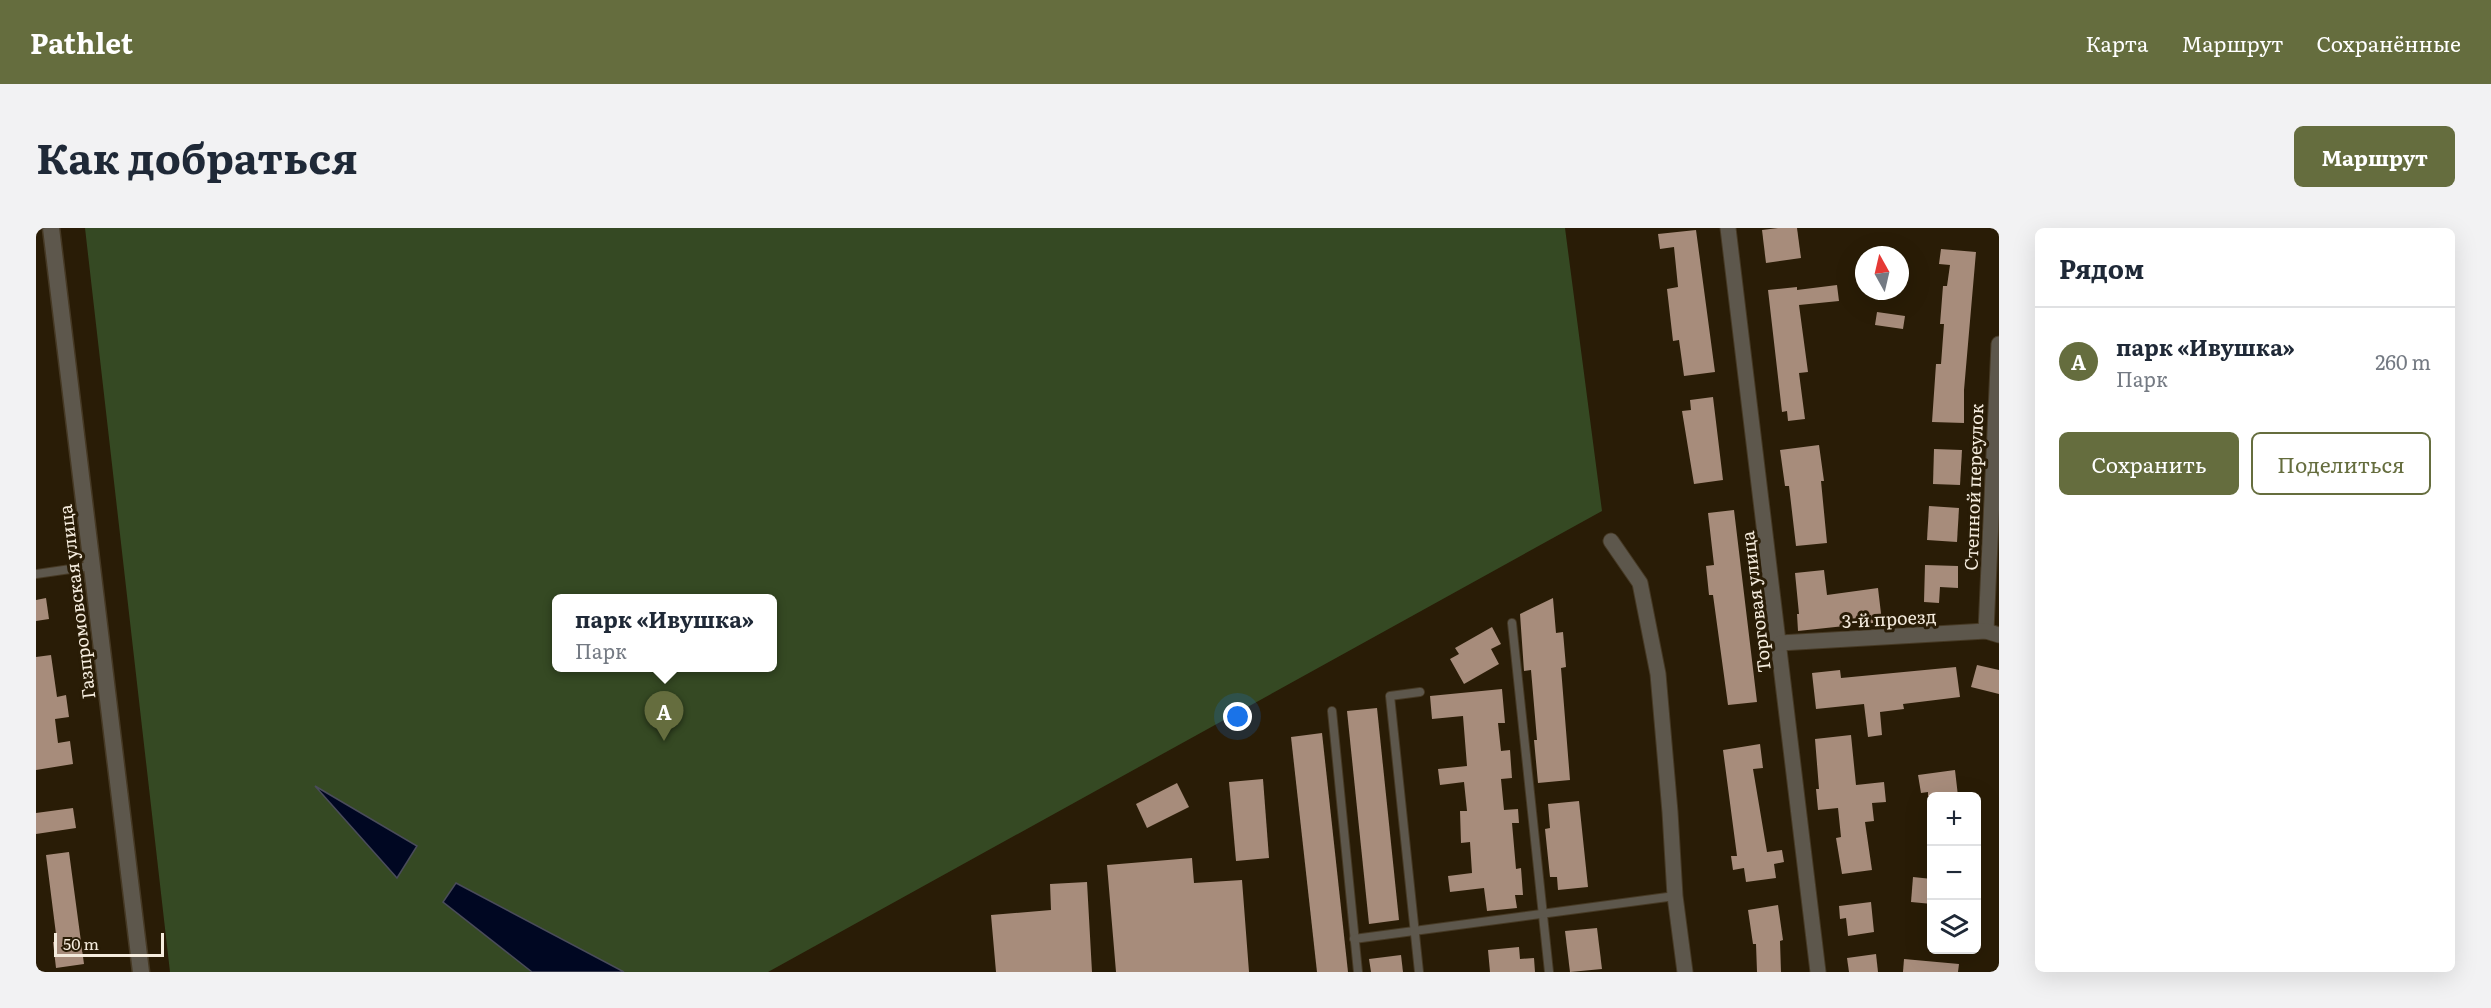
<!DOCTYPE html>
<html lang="ru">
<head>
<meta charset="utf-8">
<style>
  body { margin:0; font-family:Literata,serif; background:#f2f2f3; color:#1f2937 }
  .controls { position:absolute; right:18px; bottom:18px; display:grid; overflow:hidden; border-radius:9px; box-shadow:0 6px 24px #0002 }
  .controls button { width:54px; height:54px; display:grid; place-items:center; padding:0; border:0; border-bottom:2px solid #e0e1e3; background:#fff; color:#1f2937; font:30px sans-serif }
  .compass { position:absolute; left:1819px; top:18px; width:54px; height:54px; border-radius:50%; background:#fff; box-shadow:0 6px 24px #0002; rotate:352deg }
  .scale { position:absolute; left:18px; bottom:15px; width:110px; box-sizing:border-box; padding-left:6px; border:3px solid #f5ecde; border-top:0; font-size:16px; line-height:21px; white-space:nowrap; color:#f5ecde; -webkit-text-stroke:4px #291c06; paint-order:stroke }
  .you { position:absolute; left:1202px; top:489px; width:21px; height:21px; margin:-15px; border:4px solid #fff; border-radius:50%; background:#1a73e8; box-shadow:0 0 0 9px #1a73e833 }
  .badge { display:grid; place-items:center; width:39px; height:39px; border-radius:50%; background:#656d3e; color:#fff; font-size:20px; font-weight:700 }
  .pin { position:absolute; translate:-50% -50px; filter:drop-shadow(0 2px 3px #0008) }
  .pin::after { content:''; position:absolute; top:32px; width:21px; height:18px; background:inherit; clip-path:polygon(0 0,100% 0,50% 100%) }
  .popup { position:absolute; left:516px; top:366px; width:225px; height:78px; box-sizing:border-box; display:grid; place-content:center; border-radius:9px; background:#fff; filter:drop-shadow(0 2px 4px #0005); font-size:20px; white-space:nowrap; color:#747a83 }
  .popup b { font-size:22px; color:#1f2937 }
  .popup::after { content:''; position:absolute; left:50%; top:100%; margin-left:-12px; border:12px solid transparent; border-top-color:#fff }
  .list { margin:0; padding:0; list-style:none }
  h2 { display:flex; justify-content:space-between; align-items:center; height:78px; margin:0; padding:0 24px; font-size:26px }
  h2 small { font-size:20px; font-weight:400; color:#747a83 }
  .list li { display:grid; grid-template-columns:39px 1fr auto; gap:18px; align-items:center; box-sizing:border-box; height:108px; padding:0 24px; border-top:2px solid #e0e1e3 }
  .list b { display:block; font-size:22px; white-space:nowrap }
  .list p { margin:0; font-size:20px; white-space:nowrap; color:#747a83 }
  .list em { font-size:20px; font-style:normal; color:#747a83 }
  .actions { display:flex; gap:12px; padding:18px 24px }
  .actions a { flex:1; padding:14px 0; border:2px solid #656d3e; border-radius:9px; text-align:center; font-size:21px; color:#656d3e }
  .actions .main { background:#656d3e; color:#fff }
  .icon { flex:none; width:33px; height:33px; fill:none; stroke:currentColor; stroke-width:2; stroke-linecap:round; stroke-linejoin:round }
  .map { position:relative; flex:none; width:1963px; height:744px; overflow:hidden; border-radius:9px }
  header { display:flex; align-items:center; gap:36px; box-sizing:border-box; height:84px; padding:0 30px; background:#656d3e; color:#fff }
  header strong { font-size:28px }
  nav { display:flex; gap:33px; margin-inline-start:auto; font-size:21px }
  .intro { display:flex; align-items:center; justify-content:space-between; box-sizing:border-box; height:144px; padding:0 36px }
  h1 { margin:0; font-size:42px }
  .button { padding:15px 27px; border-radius:9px; background:#656d3e; color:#fff; font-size:21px; font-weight:700 }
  main { display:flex; gap:36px; padding:0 36px }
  aside { flex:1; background:#fff; border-radius:9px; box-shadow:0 6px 24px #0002 }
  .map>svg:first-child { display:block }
  .green { fill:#354923; fill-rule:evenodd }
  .water { fill:#000722; stroke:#4a4c5a; stroke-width:1.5 }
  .building { fill:#a78c7b }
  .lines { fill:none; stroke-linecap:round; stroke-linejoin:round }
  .service-casing { stroke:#463924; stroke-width:10 }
  .minor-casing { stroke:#463924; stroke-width:17 }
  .tertiary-casing { stroke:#463924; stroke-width:19 }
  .service { stroke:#5d574c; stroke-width:8 }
  .minor { stroke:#5d574c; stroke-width:15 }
  .tertiary { stroke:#5d574c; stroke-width:16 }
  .labels { text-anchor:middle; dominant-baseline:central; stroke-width:6; stroke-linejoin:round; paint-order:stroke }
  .street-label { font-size:18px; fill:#f5ecde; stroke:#291c06 }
</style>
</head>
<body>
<header>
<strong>Pathlet</strong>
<nav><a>Карта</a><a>Маршрут</a><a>Сохранённые</a></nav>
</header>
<div class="intro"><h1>Как добраться</h1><a class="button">Маршрут</a></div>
<main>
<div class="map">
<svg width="1963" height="744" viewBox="0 0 1963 744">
  <rect width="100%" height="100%" fill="#291c06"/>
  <path class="green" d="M 49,0 L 1529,0 L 1566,283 L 732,744 L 134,744 ZM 520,370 L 736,370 L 736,440 L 520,440 Z"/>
  <g class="water">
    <path d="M 279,558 L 381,618 L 361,650 Z"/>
    <path d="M 420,655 L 588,744 L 496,744 L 407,674 Z"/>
  </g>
  <g class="building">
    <path d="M 1742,0 L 1761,0 L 1765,30 L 1730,35 L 1726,2 Z"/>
    <path d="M 1660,2 L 1679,144 L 1648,148 L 1643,112 L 1637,113 L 1631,61 L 1642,59 L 1638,19 L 1624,21 L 1622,6 Z"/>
    <path d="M 1905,21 L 1940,24 L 1928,162 L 1928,195 L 1896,194 L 1900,136 L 1905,136 L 1908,96 L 1904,96 L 1907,58 L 1911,58 L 1914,37 L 1903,36 Z"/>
    <path d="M 1801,57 L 1803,73 L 1763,77 L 1772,144 L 1763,145 L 1769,191 L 1752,193 L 1751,183 L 1746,184 L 1732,62 L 1761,59 L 1761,62 Z"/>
    <path d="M 1841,84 L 1869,88 L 1867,101 L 1839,97 Z"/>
    <path d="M 1677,169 L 1687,252 L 1658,256 L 1646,183 L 1655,182 L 1654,172 Z"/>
    <path d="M 1783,217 L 1788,253 L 1785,253 L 1791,315 L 1760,318 L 1753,258 L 1749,258 L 1744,222 Z"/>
    <path d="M 1898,221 L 1926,222 L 1924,257 L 1897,256 Z"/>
    <path d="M 1893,278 L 1923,280 L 1921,314 L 1891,312 Z"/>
    <path d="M 1698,282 L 1721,474 L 1692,477 L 1677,367 L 1673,367 L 1670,338 L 1678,337 L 1672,285 Z"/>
    <path d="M 1889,337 L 1922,338 L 1922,360 L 1904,359 L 1903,375 L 1888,374 Z"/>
    <path d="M 1788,342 L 1791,367 L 1842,360 L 1846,394 L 1762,403 L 1761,386 L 1763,386 L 1759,345 Z"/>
    <path d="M 10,370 L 13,391 L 0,393 L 0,372 Z"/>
    <path d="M 1517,370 L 1520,405 L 1527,404 L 1530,439 L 1525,440 L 1534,552 L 1502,555 L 1498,512 L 1501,512 L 1495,442 L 1488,443 L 1484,386 Z"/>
    <path d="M 1456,399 L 1465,416 L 1455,421 L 1463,436 L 1428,456 L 1414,431 L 1423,426 L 1419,420 Z"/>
    <path d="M 15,427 L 21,469 L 30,467 L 33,489 L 19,491 L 22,515 L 34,513 L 37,536 L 0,542 L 0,429 Z"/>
    <path d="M 1941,437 L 1963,442 L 1963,466 L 1935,459 Z"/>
    <path d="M 1920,439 L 1924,469 L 1867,476 L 1868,481 L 1844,484 L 1846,507 L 1832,509 L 1828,476 L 1780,481 L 1776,445 L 1804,442 L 1805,450 Z"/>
    <path d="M 1466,461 L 1469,495 L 1462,495 L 1465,523 L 1474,522 L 1476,550 L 1465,551 L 1468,582 L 1482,581 L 1483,595 L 1476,595 L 1480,641 L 1485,640 L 1487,667 L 1479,667 L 1481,680 L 1451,683 L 1448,660 L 1414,664 L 1412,648 L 1436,645 L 1434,614 L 1425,615 L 1424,583 L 1431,583 L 1428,554 L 1404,557 L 1402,541 L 1431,538 L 1427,488 L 1396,491 L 1394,468 Z"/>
    <path d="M 1341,480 L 1363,692 L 1333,696 L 1311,483 Z"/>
    <path d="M 1286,505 L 1312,744 L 1281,744 L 1255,509 Z"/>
    <path d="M 1815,507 L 1820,557 L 1848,554 L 1850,574 L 1836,575 L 1838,593 L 1829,594 L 1836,642 L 1806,646 L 1800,610 L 1805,609 L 1802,580 L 1782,582 L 1780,561 L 1783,561 L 1779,511 Z"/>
    <path d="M 1724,516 L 1727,540 L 1717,541 L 1731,624 L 1746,622 L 1748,634 L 1738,636 L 1740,650 L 1710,654 L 1708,640 L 1697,642 L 1695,628 L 1701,628 L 1687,522 Z"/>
    <path d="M 1919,542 L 1922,568 L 1892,568 L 1892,564 L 1885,565 L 1882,547 Z"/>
    <path d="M 1227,551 L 1233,630 L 1200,633 L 1193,554 Z"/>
    <path d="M 1141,555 L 1153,579 L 1111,600 L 1100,576 Z"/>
    <path d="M 1543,573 L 1552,659 L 1522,662 L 1521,649 L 1514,649 L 1509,601 L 1514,600 L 1512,576 Z"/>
    <path d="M 37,580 L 40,600 L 0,606 L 0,585 Z"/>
    <path d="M 33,624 L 48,736 L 20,740 L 17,714 L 21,714 L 10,627 Z"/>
    <path d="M 1156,630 L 1158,655 L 1206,652 L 1213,744 L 1080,744 L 1071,637 Z"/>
    <path d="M 1877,649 L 1896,651 L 1896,676 L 1875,674 Z"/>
    <path d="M 1051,654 L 1056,744 L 960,744 L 955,687 L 1015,682 L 1014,656 Z"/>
    <path d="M 1835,674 L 1838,704 L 1812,708 L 1810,690 L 1804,691 L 1803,678 Z"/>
    <path d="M 1742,677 L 1747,712 L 1744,713 L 1745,744 L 1721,744 L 1720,716 L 1717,716 L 1712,682 Z"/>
    <path d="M 1561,700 L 1566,741 L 1534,744 L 1529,703 Z"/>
    <path d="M 1483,719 L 1484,731 L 1498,730 L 1499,744 L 1454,744 L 1452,722 Z"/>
    <path d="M 1840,726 L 1842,744 L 1813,744 L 1811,730 Z"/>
    <path d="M 1365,727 L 1367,744 L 1335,744 L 1333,731 Z"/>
    <path d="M 1868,731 L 1923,736 L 1922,744 L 1867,744 Z"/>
  </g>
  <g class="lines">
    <g class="service-casing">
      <g id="service">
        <path d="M 0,346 L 55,338"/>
        <path d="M 1476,395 L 1513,744"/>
        <path d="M 1296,483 L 1322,744"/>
        <path d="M 1318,711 L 1639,668"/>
        <path d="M 1383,744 L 1354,468 L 1384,464"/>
      </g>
    </g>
    <g class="minor-casing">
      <g id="minor">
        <path d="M 1692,0 L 1782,744"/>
        <path d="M 1575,313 L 1604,355 L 1622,446 L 1634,584 L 1639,668 L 1649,744"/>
        <path d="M 1950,403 L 1963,116"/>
        <path d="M 1744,415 L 1950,403 L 1963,407"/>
      </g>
    </g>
    <g class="tertiary-casing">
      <path id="tertiary" d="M 15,0 L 105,744"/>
    </g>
    <use href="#service" class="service"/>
    <use href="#minor" class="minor"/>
    <use href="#tertiary" class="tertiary"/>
  </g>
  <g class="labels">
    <g class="street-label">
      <text transform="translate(1937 259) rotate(-88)">Степной переулок</text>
      <text transform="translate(40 374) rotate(-97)">Газпромовская улица</text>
      <text transform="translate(1719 374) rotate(-97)">Торговая улица</text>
      <text transform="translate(1853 390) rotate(-3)">3-й проезд</text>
    </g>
  </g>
</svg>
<div class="controls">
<button>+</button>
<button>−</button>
<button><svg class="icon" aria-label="layers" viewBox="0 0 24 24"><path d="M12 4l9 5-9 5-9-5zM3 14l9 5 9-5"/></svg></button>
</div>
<svg class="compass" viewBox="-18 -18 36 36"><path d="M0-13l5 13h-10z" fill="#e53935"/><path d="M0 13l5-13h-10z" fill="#747a83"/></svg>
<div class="scale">50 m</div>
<div class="you"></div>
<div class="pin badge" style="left:628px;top:513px">A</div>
<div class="popup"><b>парк «Ивушка»</b>Парк</div>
</div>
<aside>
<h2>Рядом<small></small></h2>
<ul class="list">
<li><span class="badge">A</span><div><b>парк «Ивушка»</b><p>Парк</p></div><em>260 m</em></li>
</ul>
<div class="actions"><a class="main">Сохранить</a><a>Поделиться</a></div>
</aside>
</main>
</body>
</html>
